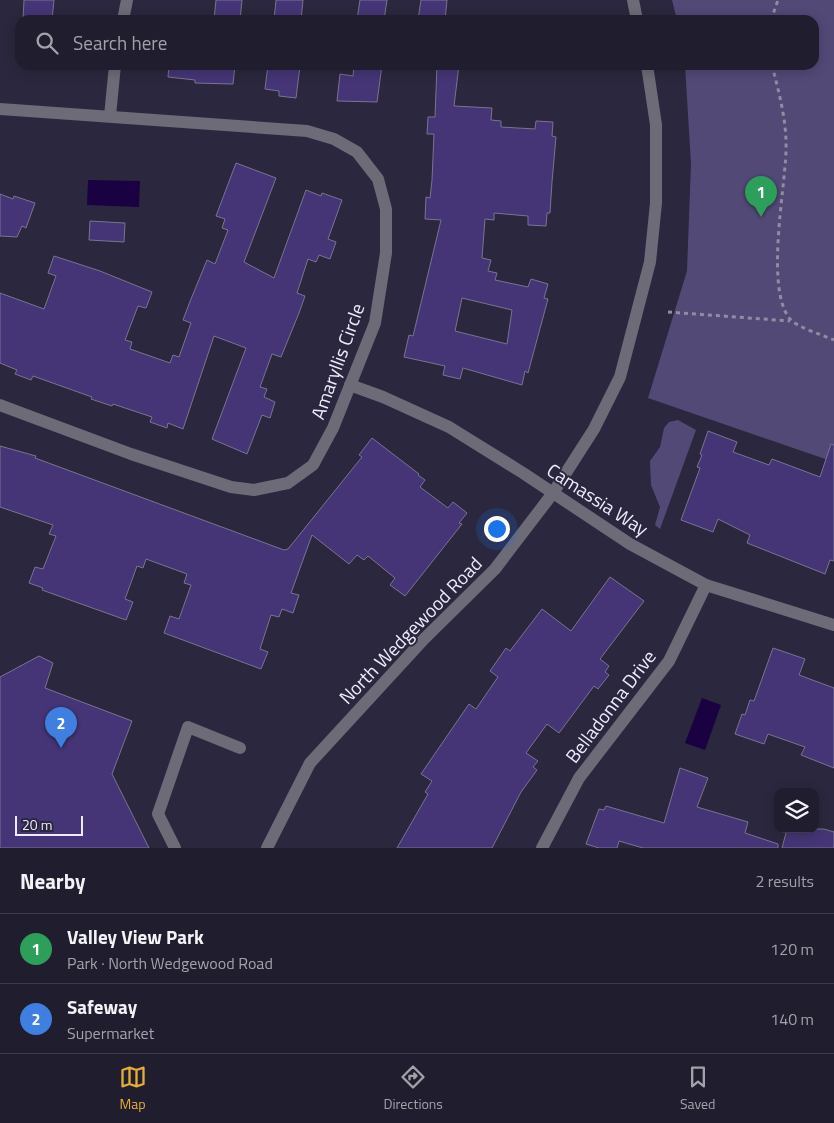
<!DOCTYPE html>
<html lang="en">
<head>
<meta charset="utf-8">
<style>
  body { margin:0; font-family:"Titillium Web",sans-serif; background:#2d2a3a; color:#f1f3f6 }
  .controls { position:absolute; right:15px; bottom:15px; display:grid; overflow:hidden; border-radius:10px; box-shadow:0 2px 12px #0003 }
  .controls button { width:45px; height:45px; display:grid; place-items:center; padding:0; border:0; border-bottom:1px solid #3d3b4a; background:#201d2e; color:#f1f3f6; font:25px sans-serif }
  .scale { position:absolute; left:15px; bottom:12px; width:68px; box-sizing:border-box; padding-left:5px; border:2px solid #eeecfc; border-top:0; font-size:14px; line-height:18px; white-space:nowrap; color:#eeecfc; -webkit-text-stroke:4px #2b273e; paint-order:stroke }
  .you { position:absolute; left:496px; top:528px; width:18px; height:18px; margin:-12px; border:4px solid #fff; border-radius:50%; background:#1a73e8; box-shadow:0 0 0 8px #1a73e833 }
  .badge { display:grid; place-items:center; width:32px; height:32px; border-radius:50%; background:#e4ad35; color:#fff; font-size:16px; font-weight:700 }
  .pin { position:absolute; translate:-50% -41px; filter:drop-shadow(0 1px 2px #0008) }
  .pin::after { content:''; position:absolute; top:26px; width:18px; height:15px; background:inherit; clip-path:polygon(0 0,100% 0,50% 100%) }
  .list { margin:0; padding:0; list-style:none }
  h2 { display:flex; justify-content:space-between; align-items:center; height:65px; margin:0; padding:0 20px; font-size:21px }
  h2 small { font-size:16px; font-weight:400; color:#a2a2aa }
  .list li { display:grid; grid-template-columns:32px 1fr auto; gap:15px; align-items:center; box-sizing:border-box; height:70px; padding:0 20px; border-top:1px solid #3d3b4a }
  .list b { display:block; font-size:19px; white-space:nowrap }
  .list p { margin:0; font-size:16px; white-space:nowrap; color:#a2a2aa }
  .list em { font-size:16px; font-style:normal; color:#a2a2aa }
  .icon { flex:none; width:28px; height:28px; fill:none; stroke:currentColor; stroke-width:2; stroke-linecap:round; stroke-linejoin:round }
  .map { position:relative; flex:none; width:834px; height:848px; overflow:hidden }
  .search { position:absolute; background:#201d2e; box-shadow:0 2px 12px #0003; left:15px; right:15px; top:15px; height:55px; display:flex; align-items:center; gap:12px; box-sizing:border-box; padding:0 18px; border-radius:15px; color:#a2a2aa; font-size:19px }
  .sheet { height:205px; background:#201d2e }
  nav { display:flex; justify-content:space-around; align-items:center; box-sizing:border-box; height:70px; border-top:1px solid #3d3b4a; background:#201d2e; font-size:14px; color:#a2a2aa }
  nav a { display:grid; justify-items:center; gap:2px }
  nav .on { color:#e4ad35 }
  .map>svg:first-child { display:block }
  .green { fill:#524977 }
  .water { fill:#1a0141 }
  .building { fill:#453576; stroke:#797490; fill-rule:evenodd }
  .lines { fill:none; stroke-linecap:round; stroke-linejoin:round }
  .path { stroke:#908da0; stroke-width:3; stroke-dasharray:4 4; stroke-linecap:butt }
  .lane { stroke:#6c6b77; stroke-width:12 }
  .street { stroke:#6c6b77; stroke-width:12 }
  .labels { text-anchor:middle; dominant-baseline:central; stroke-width:4; stroke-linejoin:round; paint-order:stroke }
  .street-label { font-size:19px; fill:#eeecfc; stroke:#2b273e }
</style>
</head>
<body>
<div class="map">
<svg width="834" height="848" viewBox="0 0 834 848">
  <rect width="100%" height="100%" fill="#2b273e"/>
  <g class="green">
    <path d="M 672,0 L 834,0 L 834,462 L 648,398 L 687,271 L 691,164 L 685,65 L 814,65 L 814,20 L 677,20 Z"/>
    <path d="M 678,420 L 696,430 L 660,529 L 655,525 L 660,507 L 651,485 L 650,461 L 660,447 L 664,428 L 669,422 Z"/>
  </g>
  <g class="water">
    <path d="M 88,180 L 140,181 L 139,207 L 87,205 Z"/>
    <path d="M 702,698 L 721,705 L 705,750 L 685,743 Z"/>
  </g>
  <g class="building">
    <path d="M 24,0 L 54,0 L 52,20 L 23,20 Z"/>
    <path d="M 216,0 L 242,0 L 240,20 L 214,20 Z"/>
    <path d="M 276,0 L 303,0 L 301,20 L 274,20 Z"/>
    <path d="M 360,0 L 387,0 L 384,20 L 357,20 Z"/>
    <path d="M 421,0 L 447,0 L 445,20 L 418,20 Z"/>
    <path d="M 169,65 L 235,65 L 233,84 L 195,83 L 195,80 L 168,77 Z"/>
    <path d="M 268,65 L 300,66 L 296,98 L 279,96 L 279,91 L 265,89 Z"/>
    <path d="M 354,65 L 382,65 L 377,102 L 337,101 L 340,74 L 353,76 Z"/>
    <path d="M 437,65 L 459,65 L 454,106 L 492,108 L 491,120 L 501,121 L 501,127 L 535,129 L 536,121 L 553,122 L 552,136 L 556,137 L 552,182 L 550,213 L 547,213 L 546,226 L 528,225 L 528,216 L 494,213 L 494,220 L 485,219 L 482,258 L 491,260 L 488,271 L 497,273 L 495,280 L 528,287 L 531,279 L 548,284 L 544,298 L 548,299 L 528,373 L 525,371 L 522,385 L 463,368 L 460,379 L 443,375 L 445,366 L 404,357 L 409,335 L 413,336 L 441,220 L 425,219 L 426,197 L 430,198 L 432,180 L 434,134 L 427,134 L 428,117 L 435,117 ZM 462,298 L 512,310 L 507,344 L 455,331 Z"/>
    <path d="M 236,163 L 276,178 L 244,262 L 274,278 L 306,190 L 321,196 L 322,193 L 342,200 L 328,239 L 336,242 L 330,259 L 319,255 L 316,262 L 308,259 L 297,293 L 305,296 L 299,313 L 281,357 L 272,354 L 260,387 L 267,389 L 264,397 L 275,402 L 270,418 L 262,415 L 247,454 L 212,439 L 246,348 L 214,336 L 183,429 L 168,423 L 167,428 L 150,422 L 152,417 L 113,404 L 112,406 L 91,399 L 92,397 L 33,376 L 31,380 L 15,374 L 17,370 L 0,363 L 0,293 L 44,309 L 56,276 L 48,273 L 54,256 L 100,271 L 152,292 L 146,308 L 138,306 L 125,340 L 132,342 L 130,349 L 170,363 L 173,355 L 179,357 L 191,323 L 183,320 L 189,304 L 207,260 L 215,264 L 228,230 L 222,228 L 225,219 L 216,216 Z"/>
    <path d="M 0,194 L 13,199 L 14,196 L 35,203 L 26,228 L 22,226 L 17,237 L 0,236 Z"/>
    <path d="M 90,221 L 125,223 L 124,242 L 89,240 Z"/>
    <path d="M 708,431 L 737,442 L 733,452 L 769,465 L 772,459 L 820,477 L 831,444 L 834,445 L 834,561 L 830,560 L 825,574 L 747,543 L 750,535 L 718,519 L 713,532 L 681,520 L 700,468 L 697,467 L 702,455 L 700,454 Z"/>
    <path d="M 372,438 L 419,474 L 418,475 L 425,480 L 420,487 L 448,508 L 453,502 L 467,513 L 459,523 L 462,524 L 405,596 L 390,585 L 395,578 L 368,556 L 364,560 L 357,555 L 349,564 L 312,535 L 291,593 L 299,595 L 293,613 L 282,609 L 279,617 L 271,615 L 260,649 L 268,652 L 261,669 L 164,633 L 170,616 L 179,619 L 191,585 L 184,583 L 187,574 L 146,559 L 143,568 L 137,566 L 125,599 L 133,602 L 126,620 L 42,590 L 43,588 L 29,583 L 35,567 L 43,569 L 56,536 L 49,534 L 53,525 L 0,507 L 0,446 L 36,456 L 35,458 L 284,550 L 288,549 L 362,457 L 359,455 Z"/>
    <path d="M 610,577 L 644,601 L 600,659 L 609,666 L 605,672 L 609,675 L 598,689 L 594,686 L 559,733 L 547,724 L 526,753 L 538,761 L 533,767 L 537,770 L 521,792 L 492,848 L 397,848 L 428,794 L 425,792 L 432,781 L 421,774 L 469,704 L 476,709 L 498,677 L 490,671 L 506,648 L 510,651 L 542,609 L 571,631 Z"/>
    <path d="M 773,648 L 805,659 L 799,675 L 834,688 L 834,768 L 801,755 L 805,747 L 768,734 L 764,744 L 735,734 L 742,714 L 745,715 L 750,700 L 754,701 Z"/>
    <path d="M 39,656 L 53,663 L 45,688 L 132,721 L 112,774 L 149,848 L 0,848 L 0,677 Z"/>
    <path d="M 680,768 L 708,778 L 697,807 L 748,822 L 745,833 L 778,844 L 778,848 L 643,848 L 619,841 L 617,848 L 599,848 L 586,844 L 599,809 L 604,810 L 606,806 L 664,823 Z"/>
    <path d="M 787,829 L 824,829 L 834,832 L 834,848 L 782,848 Z"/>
  </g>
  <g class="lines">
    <g class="path">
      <path d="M 771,20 L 778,0"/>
      <path d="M 772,65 C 779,93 787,121 786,151 C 785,190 765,289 790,319 C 796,327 823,335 834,340"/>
      <path d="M 668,312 L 790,321"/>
    </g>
    <path class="lane" d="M 175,848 L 158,814 L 188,727 L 240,748"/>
    <g class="street">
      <path d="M 633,0 L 637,20"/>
      <path d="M 123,20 L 127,0"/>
      <path d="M 0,109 L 307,131 L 334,139 L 357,152 L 378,179 L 386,209 L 386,253 L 375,323 L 333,428 L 313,465 L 288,483 L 254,490 L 231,487 L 131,454 L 0,405"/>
      <path d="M 110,116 L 115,65"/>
      <path d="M 350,385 L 383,397 L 449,427 L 523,473 L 630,544 L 706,585 L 834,625"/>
      <path d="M 267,848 L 310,763 L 424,639 L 495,569 L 553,493 L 594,429 L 620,377 L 650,262 L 656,203 L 656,125 L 647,65"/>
      <path d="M 542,848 L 579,778 L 669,661 L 706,585"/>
    </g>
  </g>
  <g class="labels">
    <g class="street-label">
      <text transform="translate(337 361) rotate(-70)">Amaryllis Circle</text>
      <text transform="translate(598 499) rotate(33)">Camassia Way</text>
      <text transform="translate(410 630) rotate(-46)">North Wedgewood Road</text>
      <text transform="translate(610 706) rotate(-53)">Belladonna Drive</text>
    </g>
  </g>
</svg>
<div class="controls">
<button><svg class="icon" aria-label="layers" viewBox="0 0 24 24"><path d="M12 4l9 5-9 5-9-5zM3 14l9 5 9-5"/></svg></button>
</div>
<div class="scale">20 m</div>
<div class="you"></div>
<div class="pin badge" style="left:761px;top:217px;background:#2e9e5b">1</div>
<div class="pin badge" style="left:61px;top:748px;background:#3f7fe0">2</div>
<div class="search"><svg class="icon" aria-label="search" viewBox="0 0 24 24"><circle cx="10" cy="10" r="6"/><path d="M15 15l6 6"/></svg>Search here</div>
</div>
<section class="sheet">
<h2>Nearby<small>2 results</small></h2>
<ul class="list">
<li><span class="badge" style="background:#2e9e5b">1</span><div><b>Valley View Park</b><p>Park · North Wedgewood Road</p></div><em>120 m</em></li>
<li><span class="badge" style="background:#3f7fe0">2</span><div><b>Safeway</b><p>Supermarket</p></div><em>140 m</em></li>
</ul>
</section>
<nav>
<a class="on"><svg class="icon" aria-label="map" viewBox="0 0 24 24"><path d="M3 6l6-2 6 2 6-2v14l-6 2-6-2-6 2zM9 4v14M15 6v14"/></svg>Map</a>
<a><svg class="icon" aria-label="directions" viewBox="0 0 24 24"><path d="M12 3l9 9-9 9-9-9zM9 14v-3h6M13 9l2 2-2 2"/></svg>Directions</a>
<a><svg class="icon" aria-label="saved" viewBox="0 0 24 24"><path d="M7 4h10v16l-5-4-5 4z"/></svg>Saved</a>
</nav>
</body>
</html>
